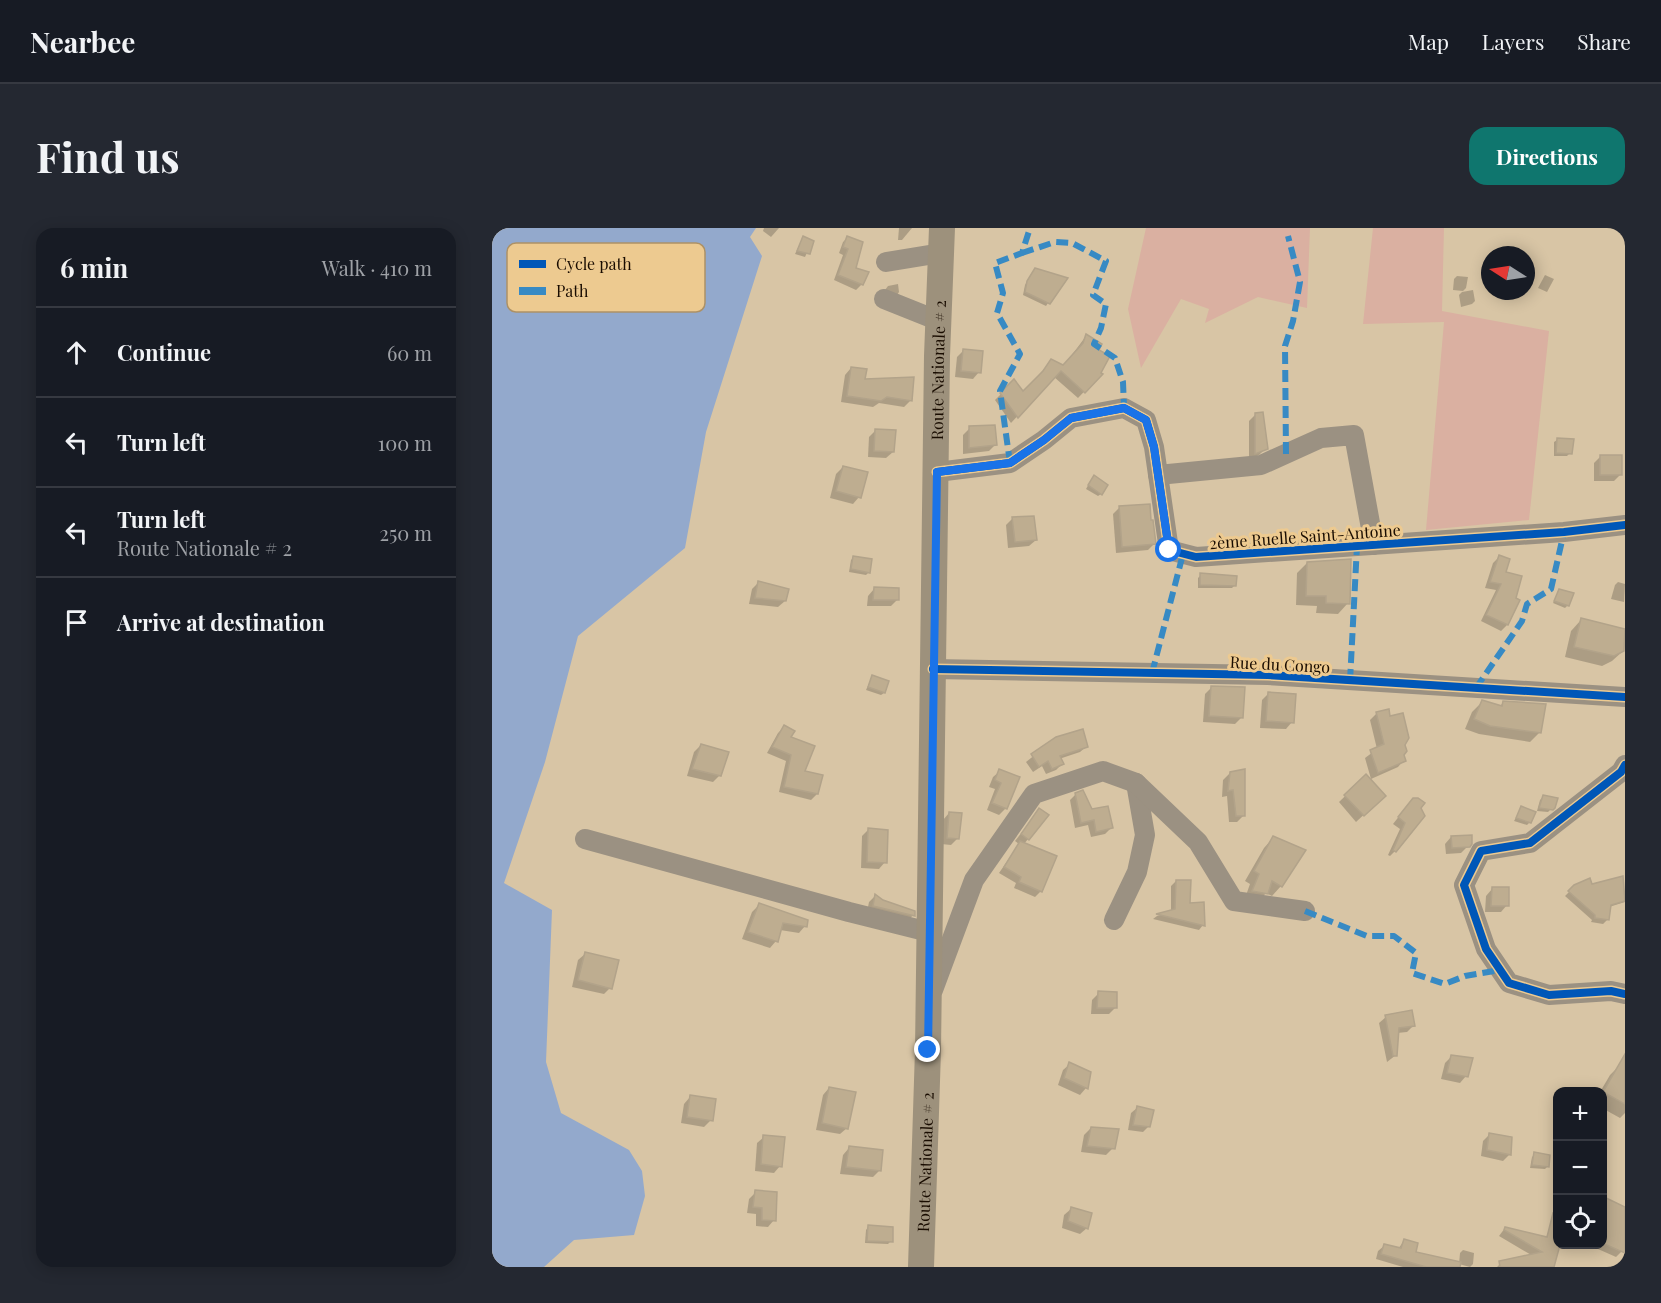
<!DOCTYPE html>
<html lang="en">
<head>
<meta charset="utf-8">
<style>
  body { margin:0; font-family:"Playfair Display",serif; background:#242831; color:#f1f3f6 }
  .controls { position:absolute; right:18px; bottom:18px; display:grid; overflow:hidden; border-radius:12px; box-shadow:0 3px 15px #0003 }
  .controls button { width:54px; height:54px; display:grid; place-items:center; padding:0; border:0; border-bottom:2px solid #363941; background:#171b24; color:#f1f3f6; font:30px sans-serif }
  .compass { position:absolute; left:989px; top:18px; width:54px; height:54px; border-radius:50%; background:#171b24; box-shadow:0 3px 15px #0003; rotate:282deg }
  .stop { position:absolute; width:18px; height:18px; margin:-14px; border:4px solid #1a73e8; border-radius:50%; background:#fff }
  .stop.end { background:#1a73e8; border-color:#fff; box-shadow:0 2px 6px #0008 }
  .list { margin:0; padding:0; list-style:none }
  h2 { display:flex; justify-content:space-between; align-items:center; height:78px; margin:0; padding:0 24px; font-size:26px }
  h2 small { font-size:20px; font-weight:400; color:#9ea1a6 }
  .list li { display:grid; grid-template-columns:39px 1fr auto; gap:18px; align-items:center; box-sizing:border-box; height:90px; padding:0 24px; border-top:2px solid #363941 }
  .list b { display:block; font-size:22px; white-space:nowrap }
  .list p { margin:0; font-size:20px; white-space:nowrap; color:#9ea1a6 }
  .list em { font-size:20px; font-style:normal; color:#9ea1a6 }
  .icon { flex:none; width:33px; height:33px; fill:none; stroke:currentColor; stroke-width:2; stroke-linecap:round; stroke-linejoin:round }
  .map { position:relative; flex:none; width:1133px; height:1039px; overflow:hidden; border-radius:18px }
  header { display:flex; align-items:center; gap:36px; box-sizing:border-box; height:84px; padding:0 30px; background:#171b24; border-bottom:2px solid #363941 }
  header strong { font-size:28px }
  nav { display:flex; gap:33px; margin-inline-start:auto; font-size:21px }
  .intro { display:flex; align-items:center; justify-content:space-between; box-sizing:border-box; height:144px; padding:0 36px }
  h1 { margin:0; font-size:42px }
  .button { padding:15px 27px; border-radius:18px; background:#0f766e; color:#fff; font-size:21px; font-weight:700 }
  main { display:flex; gap:36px; padding:0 36px }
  aside { flex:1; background:#171b24; border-radius:18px; box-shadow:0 3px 15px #0003 }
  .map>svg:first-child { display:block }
  .green { fill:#dab0a1 }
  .water { fill:#93a9cc }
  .shadow { fill:#0003 }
  .building { fill:#bead90; stroke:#b2a38a; stroke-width:1.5 }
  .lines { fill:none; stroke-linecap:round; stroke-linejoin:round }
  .minor { stroke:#9b9182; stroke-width:20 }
  .major { stroke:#9d917c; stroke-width:26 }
  .quiet { stroke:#378ac4; stroke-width:6; stroke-dasharray:12 6; stroke-linecap:butt }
  .cycleway-casing { stroke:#edca90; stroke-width:11 }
  .cycleway { stroke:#0057b8; stroke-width:8 }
  .route { stroke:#1a73e8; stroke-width:8 }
  .labels { text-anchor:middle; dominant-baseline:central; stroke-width:6; stroke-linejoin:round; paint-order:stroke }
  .street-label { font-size:16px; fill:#190c00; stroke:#edca90 }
  .key { fill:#edca90; stroke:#ad9165; stroke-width:1.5 }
  .key-label { font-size:16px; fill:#190c00 }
</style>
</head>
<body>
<header>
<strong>Nearbee</strong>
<nav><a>Map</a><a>Layers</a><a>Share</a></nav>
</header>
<div class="intro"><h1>Find us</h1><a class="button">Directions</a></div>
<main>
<aside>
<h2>6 min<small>Walk · 410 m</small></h2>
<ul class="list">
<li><svg class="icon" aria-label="ahead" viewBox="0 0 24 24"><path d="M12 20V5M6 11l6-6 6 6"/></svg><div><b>Continue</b></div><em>60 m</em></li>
<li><svg class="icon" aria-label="left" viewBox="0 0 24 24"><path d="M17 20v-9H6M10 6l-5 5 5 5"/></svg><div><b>Turn left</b></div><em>100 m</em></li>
<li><svg class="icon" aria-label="left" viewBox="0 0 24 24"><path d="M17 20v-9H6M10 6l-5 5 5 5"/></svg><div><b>Turn left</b><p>Route Nationale # 2</p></div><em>250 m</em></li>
<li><svg class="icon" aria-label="arrive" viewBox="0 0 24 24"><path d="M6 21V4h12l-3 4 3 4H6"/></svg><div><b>Arrive at destination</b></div></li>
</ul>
</aside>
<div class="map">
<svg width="1133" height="1039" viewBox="0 0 1133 1039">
  <rect width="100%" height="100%" fill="#d8c5a5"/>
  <g class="green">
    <path d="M 654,0 L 818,0 L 815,80 L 766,69 L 713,95 L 717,81 L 689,71 L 649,140 L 636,81 Z"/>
    <path d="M 881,0 L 952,0 L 950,83 L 1057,103 L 1037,292 L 934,302 L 952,94 L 871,96 Z"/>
  </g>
  <path class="water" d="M 0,0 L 264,0 L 258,9 L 270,28 L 214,204 L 193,320 L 86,408 L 53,534 L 12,655 L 60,682 L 54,834 L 69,885 L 137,922 L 150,943 L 153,968 L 142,1007 L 82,1012 L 52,1039 L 0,1039 Z"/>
  <g class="shadow">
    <path d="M 272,0 L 287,0 L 279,9 L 271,3 Z"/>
    <path d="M 407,0 L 420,0 L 410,12 L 406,12 Z"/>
    <path d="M 356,9 L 363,41 L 370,56 L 364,62 L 342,52 L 351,27 L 347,25 L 351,14 Z"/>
    <path d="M 311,10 L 320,14 L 313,29 L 303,26 Z"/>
    <path d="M 540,45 L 556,75 L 554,78 L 531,67 L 533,57 Z"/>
    <path d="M 1053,47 L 1062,51 L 1055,64 L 1046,60 Z"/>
    <path d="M 965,48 L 976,49 L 974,60 L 971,63 L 961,62 L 962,51 Z"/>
    <path d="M 406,56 L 407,64 L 405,67 L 393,62 L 396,58 Z"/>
    <path d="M 981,62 L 983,73 L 980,76 L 969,79 L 967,67 L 970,64 Z"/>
    <path d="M 594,108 L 605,122 L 609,146 L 586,170 L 562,149 L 519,195 L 503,172 L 522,153 L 531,165 L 559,133 L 571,139 Z"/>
    <path d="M 472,122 L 487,144 L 481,151 L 463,149 L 465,129 Z"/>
    <path d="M 359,140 L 372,152 L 419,172 L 412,179 L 387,175 L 381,179 L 349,174 L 353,147 Z"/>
    <path d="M 764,186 L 774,220 L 767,227 L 757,231 L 757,193 Z"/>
    <path d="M 478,200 L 503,217 L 497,223 L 471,226 L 471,207 Z"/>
    <path d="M 384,202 L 401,224 L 394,230 L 376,229 L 377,209 Z"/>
    <path d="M 1065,212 L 1078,225 L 1075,228 L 1062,228 L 1062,214 Z"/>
    <path d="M 1109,228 L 1129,246 L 1122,253 L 1102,253 L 1102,235 Z"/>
    <path d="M 351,239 L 367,269 L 361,276 L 338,270 L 344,246 Z"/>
    <path d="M 599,252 L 609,266 L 606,268 L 594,261 Z"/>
    <path d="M 628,279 L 662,316 L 656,322 L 624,325 L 621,286 Z"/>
    <path d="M 520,291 L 544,312 L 537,318 L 516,320 L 514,297 Z"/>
    <path d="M 362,329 L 377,344 L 374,347 L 357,344 L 359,332 Z"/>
    <path d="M 1007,329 L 1022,371 L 1026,373 L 1015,397 L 1009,403 L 989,393 L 1004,362 L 993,360 L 1001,335 Z"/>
    <path d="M 815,335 L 856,375 L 846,386 L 824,385 L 825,378 L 804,377 L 805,345 Z"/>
    <path d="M 709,347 L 743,357 L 740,360 L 706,360 L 706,350 Z"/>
    <path d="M 1126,354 L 1133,356 L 1132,374 L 1119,371 L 1123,357 Z"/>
    <path d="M 266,355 L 293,373 L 286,379 L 257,376 L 260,361 Z"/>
    <path d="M 382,361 L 406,371 L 399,378 L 375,378 L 376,368 Z"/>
    <path d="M 1068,363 L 1076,377 L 1073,380 L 1061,375 Z"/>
    <path d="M 1089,392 L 1133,402 L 1131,423 L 1120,433 L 1110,438 L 1073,429 L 1079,403 Z"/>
    <path d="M 380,449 L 392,465 L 389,467 L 374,462 Z"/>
    <path d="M 719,460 L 749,490 L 743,496 L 711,494 L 713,466 Z"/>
    <path d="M 776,466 L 800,494 L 794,501 L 768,500 L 770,472 Z"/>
    <path d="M 990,474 L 1007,479 L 1011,475 L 1048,504 L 1038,514 L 987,506 L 973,501 L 980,484 Z"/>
    <path d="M 885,485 L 897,490 L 911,517 L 912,532 L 906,539 L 879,551 L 873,530 L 885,521 L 878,492 Z"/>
    <path d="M 292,499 L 311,544 L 325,566 L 319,572 L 287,564 L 294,533 L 275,525 L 286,505 Z"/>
    <path d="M 564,510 L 595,518 L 588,524 L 567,531 L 570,536 L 564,542 L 554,546 L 550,538 L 541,544 L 534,534 Z"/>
    <path d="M 209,517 L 228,547 L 221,554 L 195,548 L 202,524 Z"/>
    <path d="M 508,543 L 514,580 L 507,587 L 495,582 L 503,561 L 497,559 L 501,549 Z"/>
    <path d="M 738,545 L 752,587 L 745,594 L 737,594 L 735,568 L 730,569 L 731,552 Z"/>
    <path d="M 874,548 L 892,568 L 864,594 L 847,574 Z"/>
    <path d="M 584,566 L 619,600 L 613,606 L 599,609 L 596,597 L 583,600 L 578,572 Z"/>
    <path d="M 1051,569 L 1059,581 L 1056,584 L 1045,583 L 1048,572 Z"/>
    <path d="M 931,576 L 903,623 L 898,628 L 896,627 L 908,601 L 901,596 L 916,577 Z"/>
    <path d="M 1029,580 L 1038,594 L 1035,597 L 1022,593 Z"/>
    <path d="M 547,582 L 536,611 L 532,616 L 549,663 L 543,669 L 522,660 L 524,655 L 507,645 L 527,616 L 523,613 Z"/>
    <path d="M 457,585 L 466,610 L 459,617 L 449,616 L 451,592 Z"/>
    <path d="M 377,601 L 393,634 L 387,641 L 369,640 L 370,608 Z"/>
    <path d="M 959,609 L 976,618 L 969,625 L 954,626 L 953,616 Z"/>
    <path d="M 781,610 L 789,658 L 780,668 L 774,665 L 765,675 L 752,673 L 758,656 L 753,653 L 772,620 Z"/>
    <path d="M 1130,650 L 1133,674 L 1117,679 L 1116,691 L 1111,696 L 1099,694 L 1100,692 L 1073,668 L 1083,658 L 1099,657 Z"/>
    <path d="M 684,653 L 711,697 L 707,702 L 661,691 L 665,688 L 679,684 L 679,658 Z"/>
    <path d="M 1000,661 L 1015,677 L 1009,684 L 993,684 L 994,668 Z"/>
    <path d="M 383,668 L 390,673 L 421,687 L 415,694 L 375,684 L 377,674 Z"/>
    <path d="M 267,677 L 313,698 L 307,705 L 288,702 L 284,713 L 278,720 L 250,711 L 260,684 Z"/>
    <path d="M 93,726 L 118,760 L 112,766 L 80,759 L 86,732 Z"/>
    <path d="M 607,765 L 623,780 L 617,786 L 599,786 L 600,772 Z"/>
    <path d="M 894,789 L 922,797 L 915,804 L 905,805 L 904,827 L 895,834 L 887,795 Z"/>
    <path d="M 959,829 L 974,848 L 968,855 L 949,851 L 953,835 Z"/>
    <path d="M 578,836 L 597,845 L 594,860 L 588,867 L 566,857 L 571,842 Z"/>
    <path d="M 1128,837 L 1133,840 L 1133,885 L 1128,890 L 1110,880 L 1110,864 L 1108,864 L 1118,847 Z"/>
    <path d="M 337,860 L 355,900 L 348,906 L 324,902 L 331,867 Z"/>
    <path d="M 198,869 L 219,892 L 212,899 L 189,895 L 192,876 Z"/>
    <path d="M 645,880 L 657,898 L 651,904 L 636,902 L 639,885 Z"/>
    <path d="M 599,900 L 621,920 L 614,927 L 589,924 L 592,907 Z"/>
    <path d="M 998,906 L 1018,910 L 1017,927 L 1011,933 L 989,928 L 991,913 Z"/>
    <path d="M 272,909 L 288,938 L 282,945 L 263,943 L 265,915 Z"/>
    <path d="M 357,920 L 388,942 L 381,949 L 348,946 L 351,927 Z"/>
    <path d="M 1043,926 L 1056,938 L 1053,941 L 1038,940 L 1040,929 Z"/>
    <path d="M 264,964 L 282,992 L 276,999 L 264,998 L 264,986 L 255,985 L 257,971 Z"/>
    <path d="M 1110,970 L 1130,1023 L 1124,1029 L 1097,1017 L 1110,1016 Z"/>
    <path d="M 579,981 L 595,1000 L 588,1006 L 570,1000 L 572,987 Z"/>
    <path d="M 376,999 L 399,1013 L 396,1016 L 373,1015 L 374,1002 Z"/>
    <path d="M 1013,1000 L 1052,1010 L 1057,1006 L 1066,1008 L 1066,1016 L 1060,1039 L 1005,1039 L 1010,1034 L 1041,1028 L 1007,1008 Z"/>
    <path d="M 912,1013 L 923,1025 L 950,1039 L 911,1039 L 884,1031 L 886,1023 L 892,1018 L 906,1021 Z"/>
    <path d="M 971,1022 L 982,1025 L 981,1036 L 978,1039 L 967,1036 L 968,1025 Z"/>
  </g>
  <g class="building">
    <path d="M 311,8 L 322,13 L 318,26 L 305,23 Z"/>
    <path d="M 355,8 L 371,14 L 364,40 L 377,44 L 371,57 L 346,47 L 356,21 L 351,19 Z"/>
    <path d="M 543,40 L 576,50 L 558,76 L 533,64 L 535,53 Z"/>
    <path d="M 594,106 L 610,116 L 607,122 L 618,128 L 609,145 L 611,146 L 593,165 L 569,143 L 526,190 L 508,165 L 522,151 L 531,163 L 551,143 L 559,131 L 571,137 L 591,115 Z"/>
    <path d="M 471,121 L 491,123 L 489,145 L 469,143 Z"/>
    <path d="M 359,139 L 375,141 L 373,151 L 422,149 L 420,173 L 395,169 L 389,173 L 355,168 Z"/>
    <path d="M 771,184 L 776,221 L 763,226 L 763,185 Z"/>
    <path d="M 503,197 L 505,217 L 477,220 L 477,198 Z"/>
    <path d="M 383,201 L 404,202 L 402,224 L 382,223 Z"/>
    <path d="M 1065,210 L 1082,211 L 1080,226 L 1064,225 Z"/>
    <rect x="1108" y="227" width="22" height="20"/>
    <path d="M 351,238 L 376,244 L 369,270 L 344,263 Z"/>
    <path d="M 602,247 L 616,257 L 610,267 L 596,257 Z"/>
    <path d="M 658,276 L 659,292 L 661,292 L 664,316 L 630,319 L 627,278 Z"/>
    <path d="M 542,288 L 545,312 L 523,314 L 520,289 Z"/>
    <path d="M 1007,327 L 1018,331 L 1014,344 L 1030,348 L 1024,370 L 1028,372 L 1016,397 L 994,387 L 1009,356 L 998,354 Z"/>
    <path d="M 361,328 L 380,331 L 378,345 L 359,341 Z"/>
    <path d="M 859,331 L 858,376 L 834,375 L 834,368 L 814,368 L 815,334 Z"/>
    <path d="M 708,345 L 745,348 L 744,358 L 708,357 Z"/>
    <path d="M 266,353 L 297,361 L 294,373 L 263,370 Z"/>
    <path d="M 382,359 L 407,360 L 407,372 L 381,372 Z"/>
    <path d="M 1067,361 L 1082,365 L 1077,378 L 1062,373 Z"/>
    <path d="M 1089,390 L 1133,401 L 1132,423 L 1122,428 L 1082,419 Z"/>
    <path d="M 380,447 L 397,453 L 393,465 L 376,459 Z"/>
    <path d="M 719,458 L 753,459 L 751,490 L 717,488 Z"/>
    <path d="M 776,464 L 804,466 L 802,495 L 774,493 Z"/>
    <path d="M 990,472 L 1010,478 L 1011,473 L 1054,476 L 1049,505 L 998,498 L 982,491 Z"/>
    <path d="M 897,481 L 898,488 L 911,485 L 917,510 L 913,517 L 915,523 L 912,527 L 914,533 L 886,545 L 878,522 L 892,516 L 884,484 Z"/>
    <path d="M 292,497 L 303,503 L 299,509 L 323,518 L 313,543 L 331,547 L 326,566 L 292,559 L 299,527 L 280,519 Z"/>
    <path d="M 591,501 L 596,519 L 568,528 L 572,536 L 560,541 L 556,533 L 547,539 L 539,526 L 564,509 Z"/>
    <path d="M 209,516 L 237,524 L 229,548 L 200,541 Z"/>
    <path d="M 507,541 L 528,549 L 515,581 L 500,575 L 509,555 L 503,552 Z"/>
    <path d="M 753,541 L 753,588 L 744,588 L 741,562 L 736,563 L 738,544 Z"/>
    <path d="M 874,546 L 894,568 L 872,588 L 852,567 Z"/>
    <path d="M 591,562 L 600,581 L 616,578 L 621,600 L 604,604 L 602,592 L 589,595 L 583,565 Z"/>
    <path d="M 1051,567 L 1066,570 L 1063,580 L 1061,582 L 1047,580 Z"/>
    <path d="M 921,570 L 926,570 L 933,575 L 929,580 L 933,588 L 904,624 L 901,622 L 913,595 L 906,589 Z"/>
    <path d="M 1029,578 L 1044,584 L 1039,595 L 1024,590 Z"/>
    <path d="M 547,580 L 557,587 L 537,612 L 529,606 Z"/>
    <path d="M 457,584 L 470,585 L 467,611 L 455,610 Z"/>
    <path d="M 376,600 L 396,602 L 395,635 L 375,634 Z"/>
    <path d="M 980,607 L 980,616 L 978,619 L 960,620 L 959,608 Z"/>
    <path d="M 781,608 L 814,622 L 790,659 L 780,653 L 776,666 L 760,663 L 767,646 L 762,643 Z"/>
    <path d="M 528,613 L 565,628 L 550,664 L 527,654 L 529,649 L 512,639 Z"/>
    <path d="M 1131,648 L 1133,673 L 1119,677 L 1117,692 L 1103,690 L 1103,687 L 1076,663 L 1082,657 L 1098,650 L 1100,656 Z"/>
    <path d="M 684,652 L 699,652 L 698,675 L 712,674 L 713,698 L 664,686 L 683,681 Z"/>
    <path d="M 1000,659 L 1017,659 L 1017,678 L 999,678 Z"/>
    <path d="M 383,666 L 391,672 L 423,683 L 423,688 L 381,678 Z"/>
    <path d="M 267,675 L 316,692 L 315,699 L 291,695 L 286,714 L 256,704 Z"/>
    <path d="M 93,724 L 127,732 L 120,761 L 86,752 Z"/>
    <path d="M 606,763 L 625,764 L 625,780 L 605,780 Z"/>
    <path d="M 920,782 L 923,798 L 907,800 L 905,828 L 901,828 L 893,787 Z"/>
    <path d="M 1133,826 L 1133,876 L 1111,864 Z"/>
    <path d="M 959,827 L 981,830 L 976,849 L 955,845 Z"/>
    <path d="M 577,834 L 599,844 L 596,861 L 572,850 Z"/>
    <path d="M 337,859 L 364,864 L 356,901 L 330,895 Z"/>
    <path d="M 198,867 L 224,871 L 221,893 L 195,889 Z"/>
    <path d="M 645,878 L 662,882 L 658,899 L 641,897 Z"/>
    <path d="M 599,899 L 627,901 L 623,921 L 595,918 Z"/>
    <path d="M 997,905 L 1020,909 L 1019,927 L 995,922 Z"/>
    <path d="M 271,907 L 293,909 L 290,939 L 269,936 Z"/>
    <path d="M 357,918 L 391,922 L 389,943 L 354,939 Z"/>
    <path d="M 1042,924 L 1058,927 L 1057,939 L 1040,937 Z"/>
    <path d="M 263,962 L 285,964 L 284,993 L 270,992 L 270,980 L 261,979 Z"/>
    <path d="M 1110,968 L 1133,979 L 1133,1025 L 1110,1015 Z"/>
    <path d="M 579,979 L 600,985 L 596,1001 L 576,993 Z"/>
    <path d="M 1061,985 L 1065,986 L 1065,1017 L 1068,1017 L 1062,1039 L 1008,1039 L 1007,1033 L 1050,1024 L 1012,1002 L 1013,999 L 1055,1009 Z"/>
    <path d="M 376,997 L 401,999 L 401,1014 L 375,1013 Z"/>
    <path d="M 912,1011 L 926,1015 L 924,1024 L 969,1034 L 968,1039 L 934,1039 L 889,1026 L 892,1016 L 909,1020 Z"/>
  </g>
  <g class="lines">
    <g class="minor">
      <path d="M 394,34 L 449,25"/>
      <path d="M 392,71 L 447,93"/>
      <path d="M 445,244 L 518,235 L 552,212 L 579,190 L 632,180 L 654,192 L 662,219 L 677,322 L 704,329 L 1072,304 L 1133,297"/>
      <path d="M 666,247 L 769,237 L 829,210 L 862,207 L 882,317"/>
      <path d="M 441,441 L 776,447 L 1133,469"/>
      <path d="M 1133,537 L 1129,544 L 1038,615 L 989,623 L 972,657 L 994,721 L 1017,755 L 1057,767 L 1119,763 L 1133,766"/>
      <path d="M 93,611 L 357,684 L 437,704"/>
      <path d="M 622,692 L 645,644 L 653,607 L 644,555"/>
      <path d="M 441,762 L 482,652 L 542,566 L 611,543 L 644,555 L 706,614 L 742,673 L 813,683"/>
    </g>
    <path class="major" id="s1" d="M 429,1039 L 436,822 L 445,128 L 450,0"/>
    <g class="quiet">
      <path d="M 530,25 L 563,14 L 580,15 L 614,33 L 601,67 L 614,76 L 609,100 L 602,116 L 623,130 L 631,154 L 632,180"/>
      <path d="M 794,226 L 793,118 L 801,93 L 808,54 L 796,8"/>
      <path d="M 518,235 L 508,163 L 528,126 L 505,85 L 511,65 L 503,35 L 530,25 L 538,0"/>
      <path d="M 660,445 L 691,326"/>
      <path d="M 858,453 L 865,318"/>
      <path d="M 984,460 L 1030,393 L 1035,376 L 1059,361 L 1072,304"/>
      <path d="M 813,683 L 875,708 L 902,708 L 924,725 L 920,745 L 953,756 L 973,748 L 1008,742"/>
    </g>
    <g class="cycleway-casing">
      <g id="cycleway">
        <path d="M 445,244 L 518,235 L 552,212 L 579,190 L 632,180 L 654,192 L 662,219 L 677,322 L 704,329 L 1072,304 L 1133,297"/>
        <path d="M 441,441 L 776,447 L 1133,469"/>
        <path d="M 1133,537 L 1129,544 L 1038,615 L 989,623 L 972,657 L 994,721 L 1017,755 L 1057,767 L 1119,763 L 1133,766"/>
      </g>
    </g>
    <use href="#cycleway" class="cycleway"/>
  </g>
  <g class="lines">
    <path class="route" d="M 436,822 L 445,244 L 518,235 L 552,212 L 579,190 L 632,180 L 654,192 L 662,219 L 677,322"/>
  </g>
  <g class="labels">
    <g class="street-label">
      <text stroke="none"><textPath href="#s1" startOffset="897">Route Nationale # 2</textPath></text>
      <text transform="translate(813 308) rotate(-4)">2ème Ruelle Saint-Antoine</text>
      <text transform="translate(788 436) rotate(3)">Rue du Congo</text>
      <text stroke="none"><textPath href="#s1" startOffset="105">Route Nationale # 2</textPath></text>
    </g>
  </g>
  <rect x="15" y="15" width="198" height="69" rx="9" class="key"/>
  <rect x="27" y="32" width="27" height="8" fill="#0057b8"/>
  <rect x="27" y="59" width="27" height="8" fill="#378ac4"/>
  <g class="key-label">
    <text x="64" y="42">Cycle path</text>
    <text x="64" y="69">Path</text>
  </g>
</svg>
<div class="controls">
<button>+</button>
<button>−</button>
<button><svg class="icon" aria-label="locate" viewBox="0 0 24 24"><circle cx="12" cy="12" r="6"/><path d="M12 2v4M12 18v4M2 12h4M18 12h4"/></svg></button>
</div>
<svg class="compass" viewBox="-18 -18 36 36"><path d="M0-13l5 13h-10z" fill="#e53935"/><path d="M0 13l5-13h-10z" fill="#9ea1a6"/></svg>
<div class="stop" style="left:677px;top:322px"></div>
<div class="stop end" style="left:436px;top:822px"></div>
</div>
</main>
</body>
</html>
